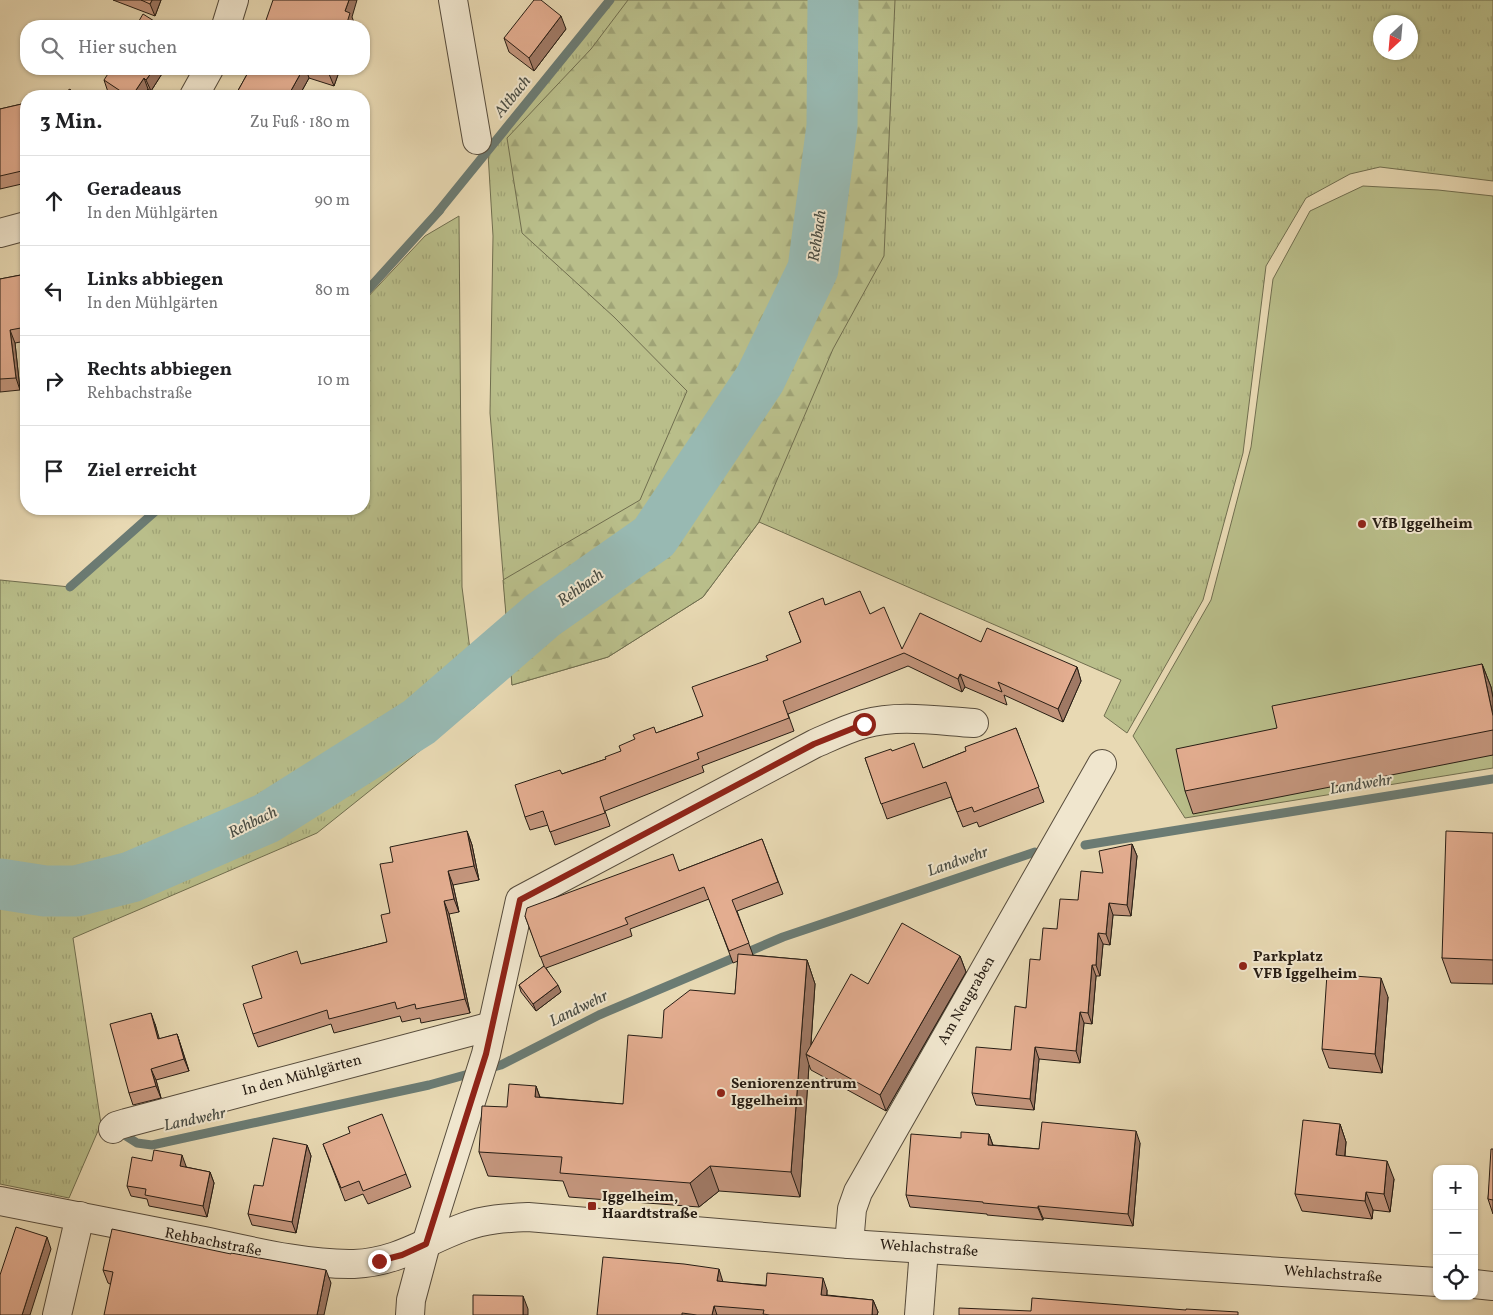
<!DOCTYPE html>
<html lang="de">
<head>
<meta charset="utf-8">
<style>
  body { margin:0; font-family:Vollkorn,serif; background:#f2f2f2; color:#202124 }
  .controls { position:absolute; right:15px; bottom:15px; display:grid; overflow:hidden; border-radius:10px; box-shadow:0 1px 4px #0004 }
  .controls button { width:45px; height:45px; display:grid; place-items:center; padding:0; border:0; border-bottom:1px solid #e0e0e0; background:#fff; color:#202124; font:25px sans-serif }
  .compass { position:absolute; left:1373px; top:15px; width:45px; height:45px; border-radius:50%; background:#fff; box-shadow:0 1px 4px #0004; rotate:206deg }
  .stop { position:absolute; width:15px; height:15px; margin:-11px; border:4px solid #8f2418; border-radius:50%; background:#fff }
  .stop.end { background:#8f2418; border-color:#fff; box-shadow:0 1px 5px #0008 }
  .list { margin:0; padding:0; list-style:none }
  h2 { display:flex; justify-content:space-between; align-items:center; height:65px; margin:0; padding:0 20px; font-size:21px }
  h2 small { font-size:16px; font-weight:400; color:#757577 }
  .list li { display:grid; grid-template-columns:32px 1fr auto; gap:15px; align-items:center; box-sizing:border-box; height:90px; padding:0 20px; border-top:1px solid #e0e0e0 }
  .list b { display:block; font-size:19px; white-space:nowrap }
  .list p { margin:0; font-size:16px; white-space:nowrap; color:#757577 }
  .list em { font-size:16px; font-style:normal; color:#757577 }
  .icon { flex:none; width:28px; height:28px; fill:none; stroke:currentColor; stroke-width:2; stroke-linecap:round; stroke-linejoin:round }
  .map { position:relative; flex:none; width:1493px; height:1315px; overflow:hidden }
  .search { position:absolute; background:#fff; box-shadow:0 1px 4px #0004; left:20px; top:20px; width:350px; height:55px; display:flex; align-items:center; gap:12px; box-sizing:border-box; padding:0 18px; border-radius:20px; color:#757577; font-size:19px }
  .panel { position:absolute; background:#fff; box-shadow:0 1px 4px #0004; left:20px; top:90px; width:350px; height:425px; border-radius:20px }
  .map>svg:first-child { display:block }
  .grass { fill:url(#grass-tufts); stroke:#706e4f; fill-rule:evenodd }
  .forest { fill:url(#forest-firs); stroke:#706e4f }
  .pitch { fill:#b9be8a; stroke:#706e4f }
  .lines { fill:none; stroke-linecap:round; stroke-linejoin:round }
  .stream { stroke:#6b7b73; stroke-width:9 }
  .river { stroke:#98b9b2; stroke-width:51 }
  .minor-casing { stroke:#574c3c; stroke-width:30 }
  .minor { stroke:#f0e6ce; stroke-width:28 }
  .wall { fill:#c3957c; stroke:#271d14 }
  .shaded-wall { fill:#9f7965; stroke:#271d14 }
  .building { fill:#e3ad90; stroke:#271d14 }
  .route { stroke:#8f2418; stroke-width:6 }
  .poi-dot { fill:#8f2418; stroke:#f0e6ce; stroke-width:2 }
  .labels { text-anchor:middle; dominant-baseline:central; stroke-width:4; stroke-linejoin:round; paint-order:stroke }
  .poi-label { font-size:15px; font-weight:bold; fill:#271d14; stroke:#f0e6ce; text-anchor:start }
  .street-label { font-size:15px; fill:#271d14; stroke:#f0e6ce }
  .water-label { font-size:16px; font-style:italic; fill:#494c43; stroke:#f0e6ce }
</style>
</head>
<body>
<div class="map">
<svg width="1493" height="1315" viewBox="0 0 1493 1315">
  <defs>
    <pattern id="grass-tufts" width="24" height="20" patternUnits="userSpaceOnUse" patternTransform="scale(1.25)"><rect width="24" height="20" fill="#b9be8a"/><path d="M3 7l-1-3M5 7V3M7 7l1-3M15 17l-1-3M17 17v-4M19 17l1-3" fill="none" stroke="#9fa376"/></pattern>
    <pattern id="forest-firs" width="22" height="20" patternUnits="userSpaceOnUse" patternTransform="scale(1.25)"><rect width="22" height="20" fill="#b9be8a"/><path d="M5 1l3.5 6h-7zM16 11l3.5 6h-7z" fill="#9fa376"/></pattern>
  </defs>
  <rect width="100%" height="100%" fill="#e8d9b3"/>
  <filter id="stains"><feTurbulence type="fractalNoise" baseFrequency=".004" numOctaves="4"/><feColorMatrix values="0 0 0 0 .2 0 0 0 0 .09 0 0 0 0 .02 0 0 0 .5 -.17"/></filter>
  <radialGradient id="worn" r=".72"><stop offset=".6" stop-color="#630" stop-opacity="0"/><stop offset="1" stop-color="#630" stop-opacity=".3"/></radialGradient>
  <g class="grass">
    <path d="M 611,0 L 1493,0 L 1493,181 L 1380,167 L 1350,174 L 1306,198 L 1266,266 L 1243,453 L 1203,600 L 1127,733 L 1104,716 L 1121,680 L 759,522 L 703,597 L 608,657 L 512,685 L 490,413 L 493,236 L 488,153 ZM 1380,22 L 1410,22 L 1410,52 L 1380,52 Z"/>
    <path d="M 459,216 L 462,587 L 477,705 L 317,833 L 73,938 L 101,1124 L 69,1198 L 0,1184 L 0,580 L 70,587 L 160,509 L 364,509 L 364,301 L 425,236 Z"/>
  </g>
  <path class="forest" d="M 628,0 L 895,0 L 884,256 L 833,349 L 759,522 L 703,597 L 608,657 L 512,685 L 503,580 L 640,500 L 687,391 L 614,317 L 522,233 L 507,138 L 591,49 Z"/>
  <path class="pitch" d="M 1363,186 L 1438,190 L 1493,196 L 1493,768 L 1185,818 L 1133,736 L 1211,600 L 1251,447 L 1273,279 L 1310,211 Z"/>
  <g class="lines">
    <g class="stream">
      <path d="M 438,212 L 610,0"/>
      <path d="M 364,294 L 440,210"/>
      <path d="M 70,587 L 158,509"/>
      <path d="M 1085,845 L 1493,779"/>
      <path d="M 126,1136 L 137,1143 L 152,1145 L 429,1085 L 501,1065 L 599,1015 L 783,937 L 1035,852"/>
    </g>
    <path class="river" d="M 0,884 L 45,891 L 76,891 L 131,877 L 267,818 L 419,722 L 543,615 L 654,537 L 760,379 L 813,269 L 832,126 L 833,0"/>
    <g class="minor-casing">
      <g id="minor">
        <path d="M 453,0 L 477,140"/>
        <path d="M 226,26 L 234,0"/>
        <path d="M 194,96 L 209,69"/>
        <path d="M 0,233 L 26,226"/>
        <path d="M 113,1129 L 116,1126 L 126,1123 L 492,1026"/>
        <path d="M 0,1201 C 68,1214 136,1228 204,1241 C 251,1251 307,1265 354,1264 C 399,1262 425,1241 464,1227 C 485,1219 506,1218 528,1217 L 849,1244 L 1437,1282"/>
        <path d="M 849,1244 L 852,1209 L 858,1192 L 1102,764"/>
        <path d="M 1474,1284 L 1493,1286"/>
        <path d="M 57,1315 L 80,1216"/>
        <path d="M 410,1315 L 411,1300 L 426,1244 L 486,1054 L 520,900 L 814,744 C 830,737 846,729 864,724 C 899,714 939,721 974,723"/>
        <path d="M 919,1315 L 924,1249"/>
      </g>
    </g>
    <use href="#minor" class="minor"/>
  </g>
  <g class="wall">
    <path d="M 113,0 L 161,0 L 155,16 Z"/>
    <path d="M 566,29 L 534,71 L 509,52 L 504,38 Z"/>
    <path d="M 165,69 L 151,91 L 148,89 L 143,96 L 115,96 L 108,92 L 104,80 Z"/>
    <path d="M 250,69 L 340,69 L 334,86 L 309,78 L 299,96 L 235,96 Z"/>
    <path d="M 26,103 L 26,183 L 0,189 L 0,109 Z"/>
    <path d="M 26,274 L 26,341 L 15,343 L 20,390 L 0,392 L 0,279 Z"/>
    <path d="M 825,605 L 870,614 L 902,649 L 981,642 L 1077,667 L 1081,681 L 1063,722 L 1004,695 L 1007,705 L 965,687 L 962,692 L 908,666 L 788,714 L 794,731 L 702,766 L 704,772 L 605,811 L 610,826 L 555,845 L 548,825 L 530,830 L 525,817 L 562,774 L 606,759 L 656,733 L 703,716 L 768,660 L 801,642 L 789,612 Z"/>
    <path d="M 1482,664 L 1491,687 L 1493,698 L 1493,755 L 1193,814 L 1185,791 L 1277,728 Z"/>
    <path d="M 1016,728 L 1044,802 L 979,827 L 977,822 L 963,827 L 951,797 L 887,819 L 865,758 L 892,751 L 923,768 L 966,751 Z"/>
    <path d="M 467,831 L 472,845 L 479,880 L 453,885 L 459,912 L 449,914 L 470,1013 L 421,1023 L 420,1018 L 402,1022 L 400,1016 L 334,1033 L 331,1024 L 258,1047 L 253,1034 L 302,964 L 387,942 L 390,913 L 393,862 Z"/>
    <path d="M 1493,833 L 1493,984 L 1451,983 L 1442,958 Z"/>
    <path d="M 762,839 L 783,894 L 737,911 L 753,955 L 752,955 L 807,960 L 815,984 L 811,1044 L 868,984 L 960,956 L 966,972 L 886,1111 L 811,1070 L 809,1065 L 800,1197 L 719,1191 L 699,1207 L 569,1197 L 563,1181 L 488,1176 L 479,1152 L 507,1107 L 536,1086 L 540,1097 L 623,1104 L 662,1038 L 735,994 L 738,961 L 733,963 L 709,899 L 630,929 L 632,936 L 546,968 L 561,992 L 536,1011 L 521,992 L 519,985 L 544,966 L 525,916 L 679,871 Z"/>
    <path d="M 1132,844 L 1137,856 L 1131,916 L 1113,915 L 1110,945 L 1103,944 L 1100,976 L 1096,976 L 1092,1024 L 1084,1023 L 1080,1063 L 1039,1059 L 1034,1110 L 976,1105 L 972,1093 L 1011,1050 L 1026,1008 L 1040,960 L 1057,929 L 1078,900 L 1103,873 Z"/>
    <path d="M 1388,997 L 1382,1073 L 1329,1068 L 1322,1049 Z"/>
    <path d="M 155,1024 L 159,1039 L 177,1034 L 189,1071 L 156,1080 L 161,1098 L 133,1105 L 129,1093 Z"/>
    <path d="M 1340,1124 L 1346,1142 L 1345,1156 L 1394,1179 L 1390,1212 L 1373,1210 L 1372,1219 L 1302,1211 L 1295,1194 Z"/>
    <path d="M 989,1134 L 993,1145 L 1039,1149 L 1140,1143 L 1133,1226 L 1043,1218 L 1043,1220 L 987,1215 L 987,1214 L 910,1207 L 906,1195 L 961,1138 Z"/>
    <path d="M 323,1144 L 406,1174 L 411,1187 L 368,1204 L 363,1194 L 345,1201 Z"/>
    <path d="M 307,1145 L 311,1156 L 296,1233 L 252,1225 L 248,1214 L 263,1186 Z"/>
    <path d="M 1493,1149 L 1493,1214 L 1488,1199 Z"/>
    <path d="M 152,1161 L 186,1166 L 186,1167 L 210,1172 L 214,1183 L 207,1217 L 149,1206 L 147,1199 L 131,1196 L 127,1186 Z"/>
    <path d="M 103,1270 L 331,1283 L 110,1284 L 108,1283 Z"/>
    <path d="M 723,1282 L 827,1290 L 827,1295 L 873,1300 L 878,1312 L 877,1315 L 597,1315 Z"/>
  </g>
  <g class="shaded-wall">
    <path d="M 152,0 L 161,0 L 155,16 L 150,4 Z"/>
    <path d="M 349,0 L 357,0 L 352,17 L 355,25 L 354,26 L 346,26 L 345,11 Z"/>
    <path d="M 561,16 L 566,29 L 534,71 L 529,58 Z"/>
    <path d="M 154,69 L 165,69 L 151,91 L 146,80 Z"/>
    <path d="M 303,69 L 306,69 L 309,78 L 299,96 L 288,96 Z"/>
    <path d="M 331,69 L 340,69 L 334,86 L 329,74 Z"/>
    <path d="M 144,78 L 148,89 L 143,96 L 132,96 Z"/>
    <path d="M 10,330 L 15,343 L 20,390 L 16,378 Z"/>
    <path d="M 1482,664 L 1491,687 L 1493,698 L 1493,716 Z"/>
    <path d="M 1077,667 L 1081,681 L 1063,722 L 1058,709 Z"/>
    <path d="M 960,674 L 965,687 L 962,692 L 958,679 Z"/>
    <path d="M 467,831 L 472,845 L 479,880 L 474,866 Z"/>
    <path d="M 1132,844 L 1137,856 L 1131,916 L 1127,905 Z"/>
    <path d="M 448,871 L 453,885 L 459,912 L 454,899 Z"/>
    <path d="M 444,901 L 449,914 L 470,1013 L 465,999 Z"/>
    <path d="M 1109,903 L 1113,915 L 1110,945 L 1106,934 Z"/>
    <path d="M 1098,933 L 1103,944 L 1100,976 L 1096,965 Z"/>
    <path d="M 960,956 L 966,972 L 886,1111 L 880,1095 Z"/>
    <path d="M 807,960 L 815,984 L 810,1057 L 806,1054 L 809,1065 L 800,1197 L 791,1172 Z"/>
    <path d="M 1092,965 L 1096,976 L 1092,1024 L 1088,1013 Z"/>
    <path d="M 1381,978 L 1388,997 L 1382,1073 L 1375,1054 Z"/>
    <path d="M 558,985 L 561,992 L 536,1011 L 533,1004 Z"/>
    <path d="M 1080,1012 L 1084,1023 L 1080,1063 L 1076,1051 Z"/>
    <path d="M 151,1013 L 155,1024 L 163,1051 L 158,1039 Z"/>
    <path d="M 177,1034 L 181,1046 L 189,1071 L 184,1059 Z"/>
    <path d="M 1035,1047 L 1039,1059 L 1034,1110 L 1030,1099 Z"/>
    <path d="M 151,1069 L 156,1080 L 161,1098 L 156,1086 Z"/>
    <path d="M 536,1086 L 544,1110 L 535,1097 Z"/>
    <path d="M 1340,1124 L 1346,1142 L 1343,1173 L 1336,1155 Z"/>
    <path d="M 1136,1131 L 1140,1143 L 1133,1226 L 1128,1214 Z"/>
    <path d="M 989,1134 L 993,1146 L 988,1145 Z"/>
    <path d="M 307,1145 L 311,1156 L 296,1233 L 292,1222 Z"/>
    <path d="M 182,1155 L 186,1166 L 184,1177 L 180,1166 Z"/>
    <path d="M 1387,1161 L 1394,1179 L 1390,1212 L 1384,1194 Z"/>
    <path d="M 710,1166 L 719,1191 L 699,1207 L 690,1183 Z"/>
    <path d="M 210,1172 L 214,1183 L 207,1217 L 203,1206 Z"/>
    <path d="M 1366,1192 L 1373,1210 L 1372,1219 L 1365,1201 Z"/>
    <path d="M 1038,1206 L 1043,1218 L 1043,1220 L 1038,1208 Z"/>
    <path d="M 47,1237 L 51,1249 L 30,1315 L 22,1315 Z"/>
    <path d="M 719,1269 L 723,1282 L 717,1281 Z"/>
    <path d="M 326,1270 L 331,1283 L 324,1315 L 317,1315 Z"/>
    <path d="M 823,1278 L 827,1290 L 826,1307 L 821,1295 Z"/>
    <path d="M 523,1296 L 528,1309 L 528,1315 L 523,1315 Z"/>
    <path d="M 873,1300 L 878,1312 L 877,1315 L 872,1315 Z"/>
    <path d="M 714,1306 L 717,1315 L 712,1315 Z"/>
  </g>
  <g class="building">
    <path d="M 141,0 L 152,0 L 150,4 Z"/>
    <path d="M 273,0 L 349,0 L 345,11 L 350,13 L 346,26 L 264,26 Z"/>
    <path d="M 534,0 L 541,0 L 561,16 L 529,58 L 504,38 Z"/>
    <path d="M 143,14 L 162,26 L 136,26 Z"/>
    <path d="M 111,69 L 154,69 L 146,80 L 144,78 L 132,96 L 128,96 L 104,80 Z"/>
    <path d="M 250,69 L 303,69 L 288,96 L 235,96 Z"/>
    <path d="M 314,69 L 331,69 L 329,74 Z"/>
    <path d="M 70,89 L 75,96 L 59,96 Z"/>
    <path d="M 26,103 L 26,170 L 0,176 L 0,109 Z"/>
    <path d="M 26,274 L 26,327 L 10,330 L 16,378 L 0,379 L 0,279 Z"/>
    <path d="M 860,591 L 870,614 L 884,607 L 902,649 L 920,613 L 981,642 L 987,628 L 1077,667 L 1058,709 L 998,682 L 1002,692 L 960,674 L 958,679 L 904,653 L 783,701 L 789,718 L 697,753 L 699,759 L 600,797 L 605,813 L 550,832 L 543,811 L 525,817 L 515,785 L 560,770 L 562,774 L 606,759 L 605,757 L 621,751 L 619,746 L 635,739 L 633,735 L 654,727 L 656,733 L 703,716 L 692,687 L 768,660 L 766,656 L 801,642 L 789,612 L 823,598 L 825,605 Z"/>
    <path d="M 1482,664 L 1493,716 L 1493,730 L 1185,791 L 1176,749 L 1277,728 L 1272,706 Z"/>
    <path d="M 1016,728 L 1039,787 L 974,812 L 972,807 L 957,812 L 946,782 L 881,804 L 865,758 L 891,749 L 892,751 L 914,743 L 923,768 L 966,751 L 965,747 Z"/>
    <path d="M 467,831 L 474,866 L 448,871 L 454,899 L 444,901 L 465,999 L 416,1009 L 415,1004 L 397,1009 L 395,1002 L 329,1019 L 327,1010 L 253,1034 L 243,1004 L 262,998 L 252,966 L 297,951 L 301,964 L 387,942 L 381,915 L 390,913 L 380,864 L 393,862 L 390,847 Z"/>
    <path d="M 1446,831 L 1493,833 L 1493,960 L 1442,958 Z"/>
    <path d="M 762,839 L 778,882 L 732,900 L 749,943 L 729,951 L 704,887 L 625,918 L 628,924 L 540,957 L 525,916 L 527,908 L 673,854 L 679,871 Z"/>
    <path d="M 1132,844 L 1127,905 L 1109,903 L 1106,934 L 1098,933 L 1096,965 L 1092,965 L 1088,1013 L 1080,1012 L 1076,1051 L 1035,1047 L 1030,1099 L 972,1093 L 976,1047 L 1011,1050 L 1015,1006 L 1026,1008 L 1030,959 L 1040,960 L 1043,928 L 1057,929 L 1060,899 L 1078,900 L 1081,871 L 1103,873 L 1099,851 Z"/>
    <path d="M 902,923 L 960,956 L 880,1095 L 806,1054 L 851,974 L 868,984 Z"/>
    <path d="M 738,954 L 807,960 L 791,1172 L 710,1166 L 690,1183 L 560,1173 L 562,1157 L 479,1152 L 482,1106 L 507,1107 L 509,1084 L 536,1086 L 535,1097 L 623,1104 L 628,1035 L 662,1038 L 664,1010 L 690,990 L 735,994 Z"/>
    <path d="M 544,966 L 558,985 L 533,1004 L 519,985 Z"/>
    <path d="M 1327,974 L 1381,978 L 1375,1054 L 1322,1049 Z"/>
    <path d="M 151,1013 L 158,1039 L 177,1034 L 184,1059 L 151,1069 L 156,1086 L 129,1093 L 110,1024 Z"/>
    <path d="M 382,1114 L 406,1174 L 363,1191 L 359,1181 L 341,1188 L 323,1144 L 350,1133 L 348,1127 Z"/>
    <path d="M 1303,1120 L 1340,1124 L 1336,1155 L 1387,1161 L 1384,1194 L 1366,1192 L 1365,1201 L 1295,1194 Z"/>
    <path d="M 1042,1122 L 1136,1131 L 1128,1214 L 1038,1206 L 1038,1208 L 983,1203 L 983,1202 L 906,1195 L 911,1134 L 961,1138 L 961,1132 L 989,1134 L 988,1145 L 1039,1149 Z"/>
    <path d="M 273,1138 L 307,1145 L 292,1222 L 248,1214 L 254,1185 L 263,1186 Z"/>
    <path d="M 1491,1149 L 1493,1149 L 1493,1200 L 1488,1199 Z"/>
    <path d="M 154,1150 L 182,1155 L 180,1166 L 210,1172 L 203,1206 L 145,1195 L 146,1189 L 127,1186 L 132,1157 L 152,1161 Z"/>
    <path d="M 16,1227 L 47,1237 L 22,1315 L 0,1315 L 0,1275 Z"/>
    <path d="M 112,1229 L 231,1254 L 231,1253 L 326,1270 L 317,1315 L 104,1315 L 113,1272 L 103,1270 Z"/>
    <path d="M 603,1257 L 684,1264 L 719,1269 L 717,1281 L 766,1286 L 767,1273 L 823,1278 L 821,1295 L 873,1300 L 872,1315 L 770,1315 L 763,1314 L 764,1310 L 714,1306 L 712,1315 L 697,1315 L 682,1313 L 682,1315 L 597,1315 Z"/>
    <path d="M 473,1295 L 523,1296 L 523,1315 L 473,1315 Z"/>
    <path d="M 1032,1298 L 1186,1310 L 1186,1309 L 1238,1312 L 1238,1315 L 959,1315 L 959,1308 L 1031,1311 Z"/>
  </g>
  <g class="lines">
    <path class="route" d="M 379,1261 L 402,1255 L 426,1244 L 486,1054 L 520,900 L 814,744 L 864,724"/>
  </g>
  <g class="poi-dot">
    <circle cx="1362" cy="524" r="5"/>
    <circle cx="1243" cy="966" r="5"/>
    <circle cx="721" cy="1093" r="5"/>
    <rect x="587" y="1201" width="10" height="10" rx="2.5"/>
  </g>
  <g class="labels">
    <g class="poi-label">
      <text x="1372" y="524">VfB Iggelheim</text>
      <text x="1253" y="957">Parkplatz<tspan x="1253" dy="17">VFB Iggelheim</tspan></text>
      <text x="731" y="1084">Seniorenzentrum<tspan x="731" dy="17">Iggelheim</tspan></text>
      <text x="602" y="1197">Iggelheim,<tspan x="602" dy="17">Haardtstraße</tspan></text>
    </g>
    <g class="street-label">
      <text transform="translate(967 1001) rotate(-60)">Am Neugraben</text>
      <text transform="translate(302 1076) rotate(-15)">In den Mühlgärten</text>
      <text transform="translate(213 1243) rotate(11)">Rehbachstraße</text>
      <text transform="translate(929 1249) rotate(4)">Wehlachstraße</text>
      <text transform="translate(1333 1275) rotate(4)">Wehlachstraße</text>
    </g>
    <g class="water-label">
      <text transform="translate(513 97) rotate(-51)">Altbach</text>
      <text transform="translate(818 236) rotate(-82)">Rehbach</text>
      <text transform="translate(581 588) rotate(-35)">Rehbach</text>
      <text transform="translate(1361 785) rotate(-9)">Landwehr</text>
      <text transform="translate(253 823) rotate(-26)">Rehbach</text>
      <text transform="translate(958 862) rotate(-19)">Landwehr</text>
      <text transform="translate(579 1009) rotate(-26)">Landwehr</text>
      <text transform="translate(195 1120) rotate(-12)">Landwehr</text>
    </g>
  </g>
  <rect width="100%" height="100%" filter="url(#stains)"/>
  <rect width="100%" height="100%" fill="url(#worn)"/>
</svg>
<div class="controls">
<button>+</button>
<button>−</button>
<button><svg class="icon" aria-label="locate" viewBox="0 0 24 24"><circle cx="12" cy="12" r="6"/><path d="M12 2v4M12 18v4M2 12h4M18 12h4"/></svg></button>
</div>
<svg class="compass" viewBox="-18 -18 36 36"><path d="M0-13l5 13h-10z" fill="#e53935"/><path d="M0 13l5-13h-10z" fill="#757577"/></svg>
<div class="stop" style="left:864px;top:724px"></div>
<div class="stop end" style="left:379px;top:1261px"></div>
<div class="search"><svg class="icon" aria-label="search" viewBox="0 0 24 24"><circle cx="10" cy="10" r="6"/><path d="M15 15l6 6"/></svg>Hier suchen</div>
<section class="panel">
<h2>3 Min.<small>Zu Fuß · 180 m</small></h2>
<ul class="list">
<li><svg class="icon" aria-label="ahead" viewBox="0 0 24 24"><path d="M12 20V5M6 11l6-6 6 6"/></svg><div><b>Geradeaus</b><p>In den Mühlgärten</p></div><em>90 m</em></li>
<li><svg class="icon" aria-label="left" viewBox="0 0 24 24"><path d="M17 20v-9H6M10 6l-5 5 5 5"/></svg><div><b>Links abbiegen</b><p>In den Mühlgärten</p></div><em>80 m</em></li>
<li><svg class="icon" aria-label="right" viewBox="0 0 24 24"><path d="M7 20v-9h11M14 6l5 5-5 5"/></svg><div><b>Rechts abbiegen</b><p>Rehbachstraße</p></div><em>10 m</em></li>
<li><svg class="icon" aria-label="arrive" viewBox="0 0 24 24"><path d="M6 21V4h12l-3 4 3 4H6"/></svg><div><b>Ziel erreicht</b></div></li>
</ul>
</section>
</div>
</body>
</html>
